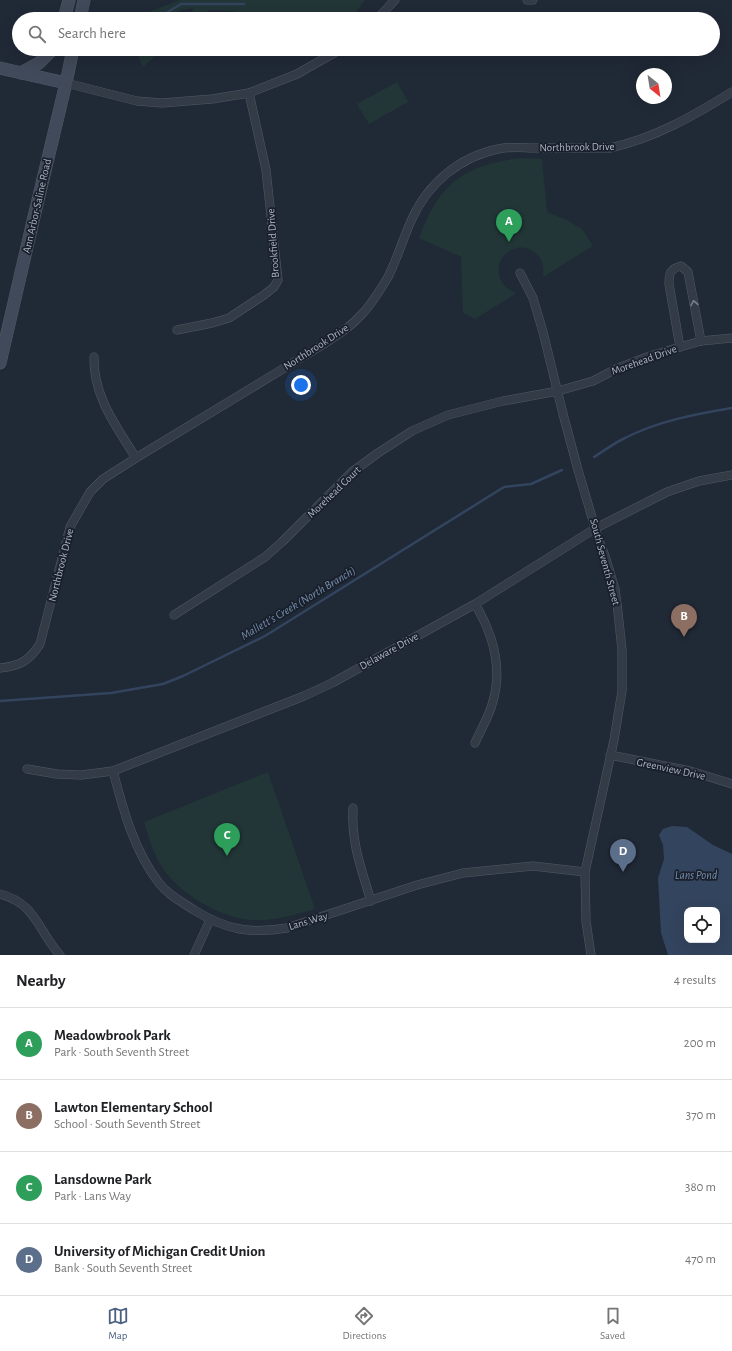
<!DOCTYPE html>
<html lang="en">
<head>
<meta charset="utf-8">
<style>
  body { margin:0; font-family:"Alegreya Sans",sans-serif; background:#f2f2f2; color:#202124 }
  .controls { position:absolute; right:12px; bottom:12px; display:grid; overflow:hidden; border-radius:8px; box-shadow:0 4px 16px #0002 }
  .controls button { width:36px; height:36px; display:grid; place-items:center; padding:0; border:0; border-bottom:1px solid #e0e0e0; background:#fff; color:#202124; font:20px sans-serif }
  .compass { position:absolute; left:636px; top:68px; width:36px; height:36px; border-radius:50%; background:#fff; box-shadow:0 4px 16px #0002; rotate:150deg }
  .you { position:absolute; left:301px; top:385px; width:14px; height:14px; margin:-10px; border:3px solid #fff; border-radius:50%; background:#1a73e8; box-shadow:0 0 0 6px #1a73e833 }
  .badge { display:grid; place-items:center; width:26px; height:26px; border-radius:50%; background:#4c6082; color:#fff; font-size:13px; font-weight:700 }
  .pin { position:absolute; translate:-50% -33px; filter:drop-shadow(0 1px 2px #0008) }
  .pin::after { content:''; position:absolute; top:21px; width:14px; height:12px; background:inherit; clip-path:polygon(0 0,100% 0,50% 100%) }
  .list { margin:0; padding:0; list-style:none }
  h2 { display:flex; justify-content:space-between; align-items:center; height:52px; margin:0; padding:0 16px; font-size:17px }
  h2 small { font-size:13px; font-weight:400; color:#757577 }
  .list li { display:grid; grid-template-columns:26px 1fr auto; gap:12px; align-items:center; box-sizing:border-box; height:72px; padding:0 16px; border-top:1px solid #e0e0e0 }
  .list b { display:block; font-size:15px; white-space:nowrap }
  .list p { margin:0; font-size:13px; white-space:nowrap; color:#757577 }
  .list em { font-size:13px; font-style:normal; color:#757577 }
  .icon { flex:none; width:22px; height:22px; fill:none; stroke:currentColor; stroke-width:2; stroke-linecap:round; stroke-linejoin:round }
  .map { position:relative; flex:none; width:732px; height:955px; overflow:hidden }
  .search { position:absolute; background:#fff; box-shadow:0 4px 16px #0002; left:12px; right:12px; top:12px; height:44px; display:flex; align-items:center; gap:10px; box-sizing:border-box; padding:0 14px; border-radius:22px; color:#757577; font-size:15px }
  .sheet { height:340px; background:#fff }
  nav { display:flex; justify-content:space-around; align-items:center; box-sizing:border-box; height:56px; border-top:1px solid #e0e0e0; background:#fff; font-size:11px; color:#757577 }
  nav a { display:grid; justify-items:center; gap:2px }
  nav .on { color:#4c6082 }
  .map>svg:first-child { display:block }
  .green { fill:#223537 }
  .water { fill:#33445e; fill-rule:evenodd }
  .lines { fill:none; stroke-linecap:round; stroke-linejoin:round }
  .stream { stroke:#33445e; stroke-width:2.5 }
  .street-casing { stroke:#515965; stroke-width:9 }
  .secondary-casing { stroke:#515965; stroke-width:13 }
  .street { stroke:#333b47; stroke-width:8 }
  .secondary { stroke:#414a5a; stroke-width:12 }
  .oneway { stroke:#767f8c }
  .labels { text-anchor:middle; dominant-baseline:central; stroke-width:3.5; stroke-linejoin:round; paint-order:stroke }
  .street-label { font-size:11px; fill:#adb6c4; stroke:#19202b }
  .water-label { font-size:12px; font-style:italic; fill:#758dac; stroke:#19202b }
</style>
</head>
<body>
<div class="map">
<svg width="732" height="955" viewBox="0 0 732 955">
  <rect width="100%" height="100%" fill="#202936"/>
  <g class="green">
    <path d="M 180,0 L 365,0 L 356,12 L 344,19 L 247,19 L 234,11 L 208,10 L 211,19 L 226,19 L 190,19 L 193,8 L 178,11 L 177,19 L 143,19 L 149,12 Z"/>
    <path d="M 135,49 L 164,49 L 143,67 Z"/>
    <path d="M 397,82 L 408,102 L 369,124 L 357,104 Z"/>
    <path d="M 521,158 L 542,159 L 547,212 L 567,220 L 582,229 L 593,246 L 543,277 C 544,267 543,258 534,252 C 507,233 479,279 517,293 L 475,319 L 463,313 L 461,257 L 419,238 C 439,184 463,165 521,158 Z"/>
    <path d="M 268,772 L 315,909 C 292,916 267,923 243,919 C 214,914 178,892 162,867 C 153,854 149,837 144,822 Z"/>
  </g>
  <path class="water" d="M 672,826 L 687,827 L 713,845 L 732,854 L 732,955 L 668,955 L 661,933 L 658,878 L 664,859 L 663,845 L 659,835 L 663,829 ZM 687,910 L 717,910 L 717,940 L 687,940 Z"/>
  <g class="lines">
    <g class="stream">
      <path d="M 156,19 L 181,4 L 244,4"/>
      <path d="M 108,51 L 116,49"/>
      <path d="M 594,457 C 604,451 614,443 625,438 C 658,421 696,414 732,408"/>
      <path d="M 0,701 L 111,693 L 163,684 L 183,676 L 265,636 L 504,487 L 531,484 L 562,470"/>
    </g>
    <g class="street-casing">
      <g id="street">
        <path d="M 527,0 L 533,0"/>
        <path d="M 377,19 L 395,0"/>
        <path d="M 66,83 L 137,101 L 162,103 L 212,99 L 249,93 L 297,74 L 341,49"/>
        <path d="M 520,273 L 533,298 L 543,332 L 563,414 L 578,470 L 599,541 L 605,556 L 615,589 L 618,612 L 622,650 L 622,691 L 614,740 L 585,872 L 586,921 L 591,955"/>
        <path d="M 177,330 L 212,323 L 229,318 L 264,295 L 274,287 L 278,280 L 266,170 L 249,93"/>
        <path d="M 680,347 L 669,284 C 669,273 670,269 681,266 L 688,272 L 701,341"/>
        <path d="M 94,357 C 93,396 116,426 136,458"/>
        <path d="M 174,615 L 265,557 L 282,542 L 352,472 L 378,453 L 412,431 L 448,415 L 503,401 L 558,391 L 593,381 L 616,369 L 647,357 L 680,347 L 701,341 L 732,338"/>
        <path d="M 0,668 C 20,666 29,661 40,644 L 70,527 L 90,492 L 103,479 L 136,458 L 319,347 C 334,337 350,328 362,314 C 370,306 382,287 388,277 C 397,259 403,239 411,221 C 427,184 459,157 498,149 C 511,146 525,148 538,148 C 562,148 586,148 610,148 C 655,138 693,116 732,92"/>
        <path d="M 475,743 C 481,729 490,715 493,701 C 503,666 493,634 475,604"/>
        <path d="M 610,755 L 690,771 L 732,784"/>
        <path d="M 27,769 L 57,774 L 81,775 L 113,771 L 304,696 L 332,683 L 475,604 L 596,528 L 667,492 L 699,481 L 732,475"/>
        <path d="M 113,771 C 123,809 134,851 159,883 C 168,895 182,902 194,910 C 226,930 250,934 287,928 L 417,885 L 463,873 L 533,866 L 585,872"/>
        <path d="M 353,808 C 351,842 361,868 371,901"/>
        <path d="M 0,894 C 36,903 38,931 60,955"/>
        <path d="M 194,955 L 210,920"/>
      </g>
    </g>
    <g class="secondary-casing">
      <g id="secondary">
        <path d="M 64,19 L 69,0"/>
        <path d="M 80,19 L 84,0"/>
        <path d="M 0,68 L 66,83"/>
        <path d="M 21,73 L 39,63 L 53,49"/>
        <path d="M 0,363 L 33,221 L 66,83 L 73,49"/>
      </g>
    </g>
    <use href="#street" class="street"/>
    <use href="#secondary" class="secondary"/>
  </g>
  <defs><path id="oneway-chevron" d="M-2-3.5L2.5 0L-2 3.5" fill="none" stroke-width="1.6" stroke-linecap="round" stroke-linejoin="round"/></defs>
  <use class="oneway" href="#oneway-chevron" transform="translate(694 303) rotate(-100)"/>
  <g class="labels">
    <g class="street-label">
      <text transform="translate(577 147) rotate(-1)">Northbrook Drive</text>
      <text transform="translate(37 206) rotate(-77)">Ann Arbor-Saline Road</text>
      <text transform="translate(273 243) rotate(-94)">Brookfield Drive</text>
      <text transform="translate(316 347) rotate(-33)">Northbrook Drive</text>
      <text transform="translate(644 360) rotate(-20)">Morehead Drive</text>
      <text transform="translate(334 492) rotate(-44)">Morehead Court</text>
      <text transform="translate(605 562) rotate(75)">South Seventh Street</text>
      <text transform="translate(61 565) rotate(-76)">Northbrook Drive</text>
      <text transform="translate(389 651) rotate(-29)">Delaware Drive</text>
      <text transform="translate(671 769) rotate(12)">Greenview Drive</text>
      <text transform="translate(308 921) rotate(-17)">Lans Way</text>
    </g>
    <g class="water-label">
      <text transform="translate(298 603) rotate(-31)">Mallett's Creek (North Branch)</text>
      <text x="696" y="875">Lans Pond</text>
    </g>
  </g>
</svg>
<div class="controls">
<button><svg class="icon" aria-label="locate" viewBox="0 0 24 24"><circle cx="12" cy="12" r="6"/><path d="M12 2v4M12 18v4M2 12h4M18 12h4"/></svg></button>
</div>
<svg class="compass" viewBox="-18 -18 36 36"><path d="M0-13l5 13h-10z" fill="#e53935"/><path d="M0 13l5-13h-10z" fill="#757577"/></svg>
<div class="you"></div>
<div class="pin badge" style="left:509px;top:242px;background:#2e9e5b">A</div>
<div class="pin badge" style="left:684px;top:637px;background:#8d6e63">B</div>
<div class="pin badge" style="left:227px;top:856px;background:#2e9e5b">C</div>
<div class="pin badge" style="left:623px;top:872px;background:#5c6f8a">D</div>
<div class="search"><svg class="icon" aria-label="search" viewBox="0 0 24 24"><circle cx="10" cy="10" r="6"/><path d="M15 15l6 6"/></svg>Search here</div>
</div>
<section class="sheet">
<h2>Nearby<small>4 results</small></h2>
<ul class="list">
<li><span class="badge" style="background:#2e9e5b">A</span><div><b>Meadowbrook Park</b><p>Park · South Seventh Street</p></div><em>200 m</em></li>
<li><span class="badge" style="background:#8d6e63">B</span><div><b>Lawton Elementary School</b><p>School · South Seventh Street</p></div><em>370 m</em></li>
<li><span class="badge" style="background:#2e9e5b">C</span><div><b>Lansdowne Park</b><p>Park · Lans Way</p></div><em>380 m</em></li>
<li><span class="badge" style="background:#5c6f8a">D</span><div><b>University of Michigan Credit Union</b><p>Bank · South Seventh Street</p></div><em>470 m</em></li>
</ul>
</section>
<nav>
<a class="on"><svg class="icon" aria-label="map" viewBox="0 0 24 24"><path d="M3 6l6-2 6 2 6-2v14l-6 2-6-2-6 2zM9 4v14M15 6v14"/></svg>Map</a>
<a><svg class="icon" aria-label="directions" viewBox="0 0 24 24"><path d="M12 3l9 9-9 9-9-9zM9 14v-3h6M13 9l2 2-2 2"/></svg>Directions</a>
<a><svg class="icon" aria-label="saved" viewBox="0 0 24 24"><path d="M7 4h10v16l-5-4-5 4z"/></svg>Saved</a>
</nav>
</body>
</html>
